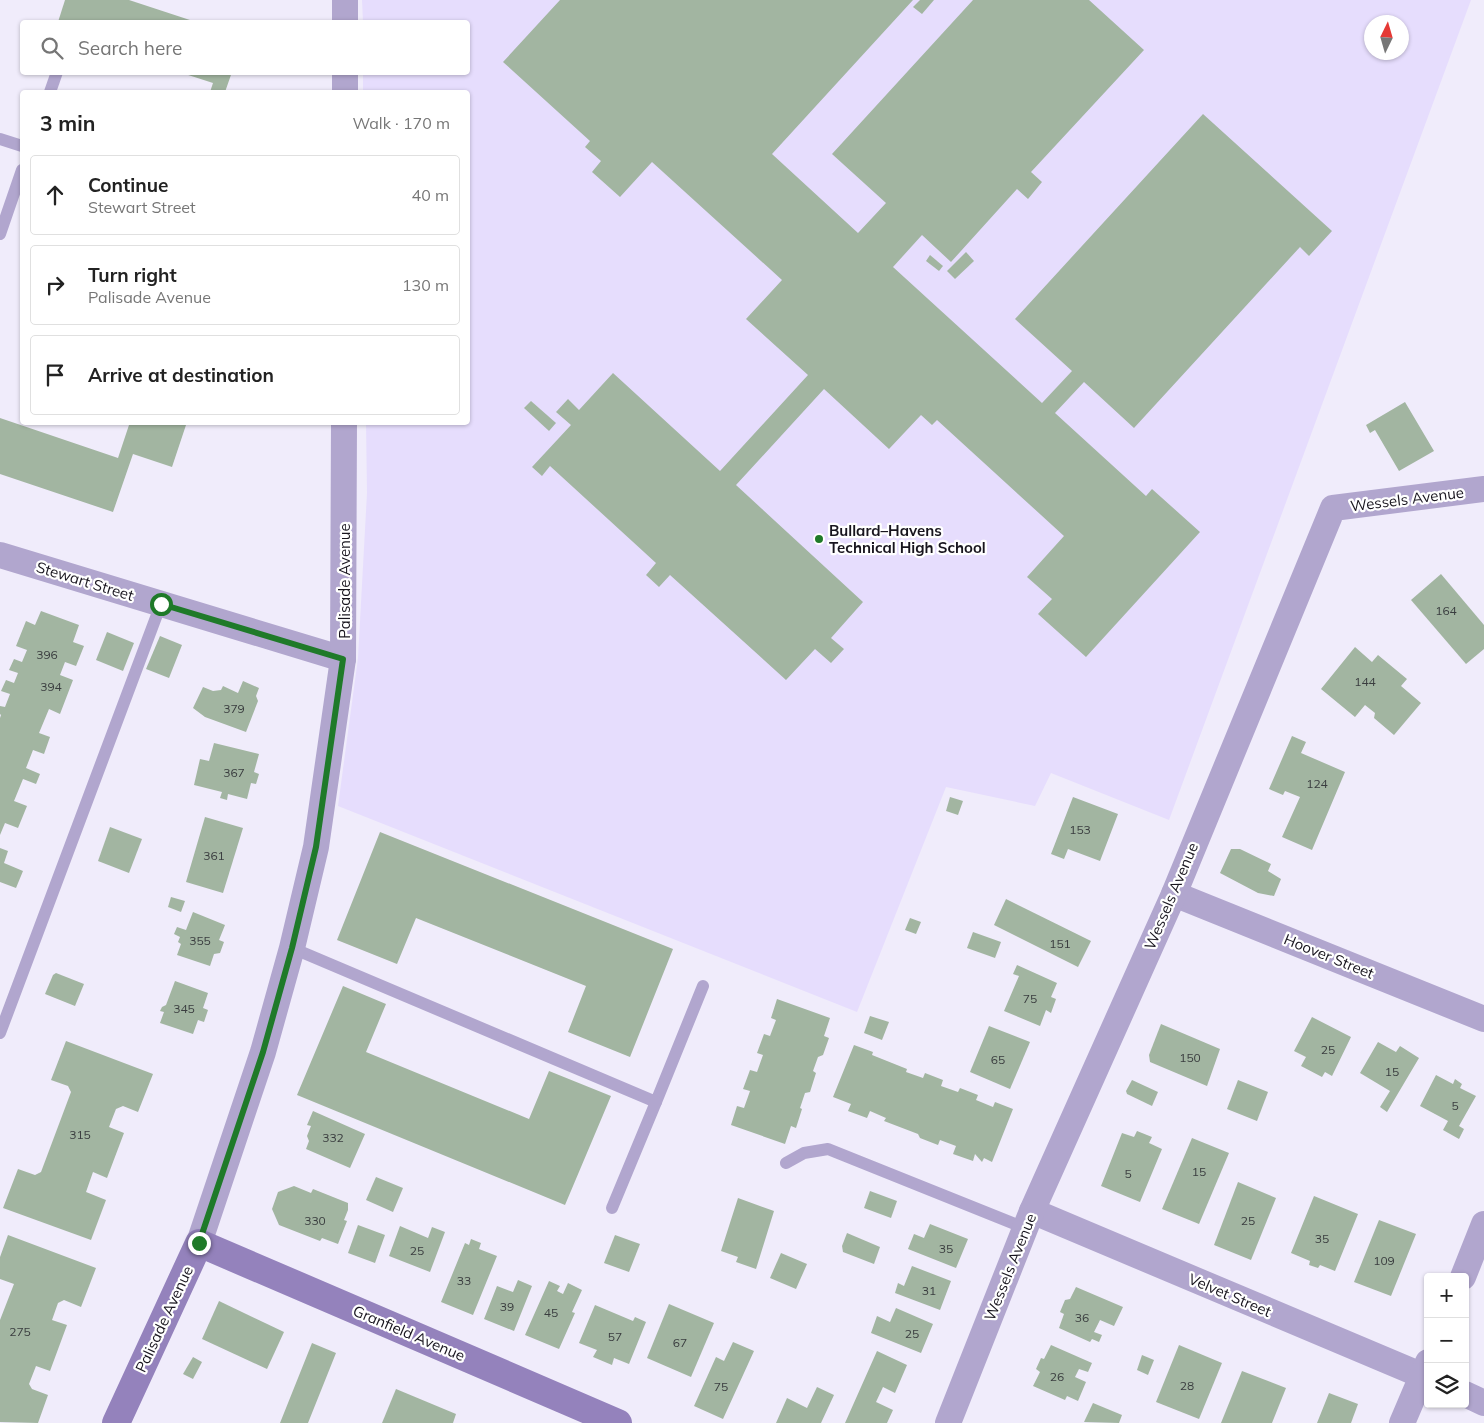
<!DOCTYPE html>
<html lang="en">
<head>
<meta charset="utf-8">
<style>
  body { margin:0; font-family:Mulish,sans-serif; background:#f6f6f6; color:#222 }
  .controls { position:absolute; right:15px; bottom:15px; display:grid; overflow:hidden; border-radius:5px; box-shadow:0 1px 4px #0004 }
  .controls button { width:45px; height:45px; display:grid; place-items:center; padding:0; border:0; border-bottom:1px solid #e0e0e0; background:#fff; color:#222; font:25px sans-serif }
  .compass { position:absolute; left:1364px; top:15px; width:45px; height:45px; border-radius:50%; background:#fff; box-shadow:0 1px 4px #0004; rotate:5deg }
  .stop { position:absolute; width:15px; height:15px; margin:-11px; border:4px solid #1f7a29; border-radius:50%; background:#fff }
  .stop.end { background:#1f7a29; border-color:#fff; box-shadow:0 1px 5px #0008 }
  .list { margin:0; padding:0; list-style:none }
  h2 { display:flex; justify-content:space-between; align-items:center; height:65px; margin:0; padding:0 20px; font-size:21px }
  h2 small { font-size:16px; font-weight:400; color:#767676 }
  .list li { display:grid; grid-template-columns:32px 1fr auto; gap:15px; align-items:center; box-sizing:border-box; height:80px; margin:0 10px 10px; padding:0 10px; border:1px solid #e0e0e0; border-radius:5px }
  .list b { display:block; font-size:19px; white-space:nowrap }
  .list p { margin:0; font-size:16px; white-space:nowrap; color:#767676 }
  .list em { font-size:16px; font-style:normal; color:#767676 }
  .icon { flex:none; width:28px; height:28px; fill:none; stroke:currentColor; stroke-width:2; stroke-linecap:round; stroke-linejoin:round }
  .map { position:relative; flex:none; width:1484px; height:1423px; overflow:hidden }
  .search { position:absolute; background:#fff; box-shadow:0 1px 4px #0004; left:20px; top:20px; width:450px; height:55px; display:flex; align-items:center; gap:12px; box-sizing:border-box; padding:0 18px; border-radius:5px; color:#767676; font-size:19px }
  .panel { position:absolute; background:#fff; box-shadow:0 1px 4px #0004; left:20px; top:90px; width:450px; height:335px; border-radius:5px }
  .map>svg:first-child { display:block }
  .built { fill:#e6ddfd; fill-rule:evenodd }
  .building { fill:#a2b5a1 }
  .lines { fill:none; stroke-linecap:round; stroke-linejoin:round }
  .lane { stroke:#b1a6ce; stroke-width:12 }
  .street { stroke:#b1a6ce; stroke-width:26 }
  .secondary { stroke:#9482bc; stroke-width:28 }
  .route { stroke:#1f7a29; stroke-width:6 }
  .poi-dot { fill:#1f7a29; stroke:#fff; stroke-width:2 }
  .labels { text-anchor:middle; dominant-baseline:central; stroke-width:4.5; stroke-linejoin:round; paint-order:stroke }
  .number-label { font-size:12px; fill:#3a3d3f }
  .street-label { font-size:15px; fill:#18151e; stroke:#fff }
  .poi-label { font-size:15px; font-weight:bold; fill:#18151e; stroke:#fff; text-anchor:start }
</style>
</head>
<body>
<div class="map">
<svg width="1484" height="1423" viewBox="0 0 1484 1423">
  <rect width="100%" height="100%" fill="#f0ecfb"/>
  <path class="built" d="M 362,0 L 1471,0 L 1169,820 L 1051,773 L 1035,806 L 946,787 L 857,1012 L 338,806 L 358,658 L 367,493 L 366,423 L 468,422 L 468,92 L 363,92 L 363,73 L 468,72 L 468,22 L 363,22 ZM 1372,22 L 1402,22 L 1402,52 L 1372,52 Z"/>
  <g class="building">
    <path d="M 65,0 L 129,0 L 196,22 L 58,22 Z"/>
    <path d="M 560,0 L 913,0 L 772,154 L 858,233 L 886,203 L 832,154 L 973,0 L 1089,0 L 1144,50 L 1031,172 L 1042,182 L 1028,199 L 1017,189 L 951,262 L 922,235 L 893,267 L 1042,403 L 1072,371 L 1015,319 L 1203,114 L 1332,231 L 1309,256 L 1300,247 L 1134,428 L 1084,382 L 1055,413 L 1146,496 L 1152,489 L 1200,532 L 1086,657 L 1038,614 L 1052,599 L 1027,577 L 1064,536 L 937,420 L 932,425 L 921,415 L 889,449 L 824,389 L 736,485 L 863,602 L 831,638 L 844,649 L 831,663 L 815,649 L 786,680 L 670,575 L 659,587 L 646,575 L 656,563 L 550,466 L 542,476 L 532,467 L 571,425 L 556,412 L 568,399 L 579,410 L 613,373 L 720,471 L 808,375 L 746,319 L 782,280 L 652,162 L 620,197 L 592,172 L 601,161 L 585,147 L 590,141 L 503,62 Z"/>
    <path d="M 920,0 L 934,0 L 922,14 L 913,7 Z"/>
    <path d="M 232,72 L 225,92 L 210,92 L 213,83 L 182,73 Z"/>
    <path d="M 966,252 L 974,261 L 955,279 L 947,271 Z"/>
    <path d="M 930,255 L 943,266 L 939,271 L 926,261 Z"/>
    <path d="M 531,401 L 556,423 L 549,431 L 524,408 Z"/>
    <path d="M 1405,402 L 1434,451 L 1399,471 L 1375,430 L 1370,433 L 1366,425 Z"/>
    <path d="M 0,418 L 118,458 L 130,422 L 187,422 L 172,467 L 133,454 L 113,512 L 0,474 Z"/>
    <path d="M 1441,574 L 1484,625 L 1484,649 L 1466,664 L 1411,600 Z"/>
    <path d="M 41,611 L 79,625 L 73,642 L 84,646 L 76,666 L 65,662 L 60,675 L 73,680 L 60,714 L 49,709 L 39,733 L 50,737 L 44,754 L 33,750 L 26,768 L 40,774 L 36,784 L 23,779 L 14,801 L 27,806 L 18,828 L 5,823 L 0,835 L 0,718 L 1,715 L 0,714 L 0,706 L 5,707 L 10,694 L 1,691 L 6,680 L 14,683 L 18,673 L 9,670 L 14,659 L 22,662 L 27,650 L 16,646 L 26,621 L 35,625 Z"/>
    <path d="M 107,632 L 134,643 L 123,671 L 96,660 Z"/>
    <path d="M 160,636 L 182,645 L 169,678 L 146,669 Z"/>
    <path d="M 1355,647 L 1372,662 L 1378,655 L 1407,679 L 1401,686 L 1421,703 L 1394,735 L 1374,718 L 1375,713 L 1365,705 L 1355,717 L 1321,689 Z"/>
    <path d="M 243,681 L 259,688 L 256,696 L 258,701 L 246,732 L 205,717 L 193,708 L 203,687 L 213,691 L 221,690 L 223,686 L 238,693 Z"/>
    <path d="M 1292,736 L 1306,742 L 1301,753 L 1345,772 L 1312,850 L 1282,837 L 1300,797 L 1285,791 L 1283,795 L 1269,789 Z"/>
    <path d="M 214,743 L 259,754 L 254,772 L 259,774 L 256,784 L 251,783 L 247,799 L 228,794 L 227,800 L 220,798 L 222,792 L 194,785 L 200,759 L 209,761 Z"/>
    <path d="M 950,797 L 963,801 L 958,815 L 946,811 Z"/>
    <path d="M 1073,797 L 1118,814 L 1100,861 L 1068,849 L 1064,859 L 1051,854 Z"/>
    <path d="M 205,817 L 243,828 L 223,893 L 186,882 Z"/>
    <path d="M 110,827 L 142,839 L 129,873 L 98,861 Z"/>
    <path d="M 380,832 L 673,949 L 630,1057 L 568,1032 L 586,986 L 416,918 L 397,964 L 337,940 Z"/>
    <path d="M 0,848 L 8,851 L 4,863 L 23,871 L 16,888 L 0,882 Z"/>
    <path d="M 1231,849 L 1240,849 L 1271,864 L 1268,871 L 1281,879 L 1274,896 L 1258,893 L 1220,873 Z"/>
    <path d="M 171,897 L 185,901 L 181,912 L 168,907 Z"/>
    <path d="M 1006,899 L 1091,941 L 1078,967 L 994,925 Z"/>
    <path d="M 193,912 L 225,925 L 219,940 L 224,942 L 220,953 L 214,954 L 210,966 L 177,955 L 181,944 L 178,942 L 180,937 L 174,934 L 177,927 L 186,930 Z"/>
    <path d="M 910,918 L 921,922 L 916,934 L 905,930 Z"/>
    <path d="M 973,932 L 1001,942 L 995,958 L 967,948 Z"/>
    <path d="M 1017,965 L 1057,983 L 1051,997 L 1056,999 L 1051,1013 L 1046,1010 L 1040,1026 L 1004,1011 L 1019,976 L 1013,974 Z"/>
    <path d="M 56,973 L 84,984 L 75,1006 L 45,994 L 53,975 Z"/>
    <path d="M 175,981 L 208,993 L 203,1008 L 208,1010 L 204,1022 L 198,1020 L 193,1034 L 160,1023 L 164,1012 L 160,1011 L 162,1007 L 166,1005 Z"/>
    <path d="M 343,986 L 386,1004 L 366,1052 L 529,1119 L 549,1071 L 611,1096 L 565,1205 L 297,1095 Z"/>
    <path d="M 777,999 L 830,1018 L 824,1036 L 829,1038 L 823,1055 L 818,1057 L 813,1071 L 816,1073 L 810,1092 L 805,1093 L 800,1108 L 802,1109 L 796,1128 L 791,1126 L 785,1144 L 731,1125 L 737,1106 L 744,1108 L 750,1091 L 743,1089 L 750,1070 L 757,1072 L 763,1055 L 757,1053 L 764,1034 L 770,1036 L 776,1020 L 771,1018 Z"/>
    <path d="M 870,1016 L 889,1022 L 882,1040 L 864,1033 Z"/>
    <path d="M 1312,1017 L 1351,1037 L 1332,1076 L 1325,1072 L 1322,1077 L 1301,1066 L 1306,1057 L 1294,1051 Z"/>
    <path d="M 1161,1024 L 1220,1049 L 1207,1086 L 1150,1062 L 1149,1055 Z"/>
    <path d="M 989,1026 L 1030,1042 L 1010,1089 L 970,1072 Z"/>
    <path d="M 66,1041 L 153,1074 L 138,1112 L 123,1106 L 116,1109 L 109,1127 L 124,1133 L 107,1178 L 93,1172 L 86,1192 L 106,1200 L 91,1240 L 3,1208 L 18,1169 L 35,1175 L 41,1172 L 71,1092 L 68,1086 L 51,1080 Z"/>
    <path d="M 1378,1042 L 1396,1052 L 1400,1046 L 1419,1058 L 1387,1112 L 1380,1107 L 1390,1091 L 1360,1073 Z"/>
    <path d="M 854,1045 L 873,1052 L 872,1055 L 907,1069 L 906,1072 L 923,1078 L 925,1073 L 943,1080 L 941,1086 L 958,1092 L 960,1088 L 978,1095 L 976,1100 L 993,1107 L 995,1102 L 1013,1109 L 992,1162 L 984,1158 L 982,1162 L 975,1154 L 973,1161 L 953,1154 L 956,1146 L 940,1140 L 938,1145 L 920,1138 L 918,1134 L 884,1121 L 886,1118 L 870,1111 L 867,1118 L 848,1111 L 851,1104 L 833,1097 Z"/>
    <path d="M 1436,1075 L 1453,1084 L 1455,1079 L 1462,1084 L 1460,1088 L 1476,1096 L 1459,1126 L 1464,1129 L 1459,1139 L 1443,1130 L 1448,1121 L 1420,1106 Z"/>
    <path d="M 1132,1080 L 1158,1092 L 1152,1106 L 1127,1094 L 1126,1091 Z"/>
    <path d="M 1238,1080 L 1268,1092 L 1257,1121 L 1227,1109 Z"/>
    <path d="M 313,1111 L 365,1134 L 350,1168 L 306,1149 L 309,1141 L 307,1136 L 311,1126 L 307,1125 Z"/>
    <path d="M 1137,1131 L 1152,1137 L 1149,1143 L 1162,1149 L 1140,1202 L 1101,1186 L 1122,1133 L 1134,1137 Z"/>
    <path d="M 1192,1138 L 1229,1153 L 1199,1224 L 1162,1209 Z"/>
    <path d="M 376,1177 L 403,1188 L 393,1212 L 366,1200 Z"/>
    <path d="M 1238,1182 L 1276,1198 L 1251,1260 L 1214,1245 Z"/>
    <path d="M 294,1186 L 311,1193 L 313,1189 L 348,1203 L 348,1210 L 344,1220 L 347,1221 L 338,1244 L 322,1238 L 320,1241 L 279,1225 L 272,1209 L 278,1192 Z"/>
    <path d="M 870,1191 L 897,1201 L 891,1218 L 864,1208 Z"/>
    <path d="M 1314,1196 L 1358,1214 L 1335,1271 L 1320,1265 L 1318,1268 L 1309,1265 L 1310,1261 L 1291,1253 Z"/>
    <path d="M 738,1198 L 774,1211 L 756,1269 L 736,1262 L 738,1257 L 721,1251 Z"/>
    <path d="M 1379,1220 L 1416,1234 L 1391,1296 L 1354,1282 Z"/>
    <path d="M 930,1224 L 968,1239 L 956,1268 L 908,1249 L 914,1234 L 924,1238 Z"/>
    <path d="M 358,1225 L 385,1235 L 375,1263 L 348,1253 Z"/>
    <path d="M 400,1226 L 428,1238 L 432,1227 L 445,1232 L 430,1272 L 389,1256 Z"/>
    <path d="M 847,1233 L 880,1247 L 874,1264 L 843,1252 L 842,1246 Z"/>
    <path d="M 8,1235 L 96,1268 L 81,1307 L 64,1300 L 58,1303 L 52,1320 L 67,1325 L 50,1371 L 36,1366 L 29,1384 L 32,1389 L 48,1395 L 38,1423 L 0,1422 L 0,1320 L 14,1284 L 0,1279 L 0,1257 Z"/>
    <path d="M 615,1235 L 640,1244 L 629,1272 L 604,1263 Z"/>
    <path d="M 471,1239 L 481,1243 L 479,1249 L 497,1256 L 473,1315 L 441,1302 L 465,1243 L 469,1245 Z"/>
    <path d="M 781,1253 L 807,1264 L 796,1289 L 770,1278 Z"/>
    <path d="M 912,1266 L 951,1281 L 940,1310 L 895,1293 L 898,1283 L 904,1286 Z"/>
    <path d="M 518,1280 L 532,1286 L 514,1331 L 484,1319 L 497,1286 L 513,1292 Z"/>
    <path d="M 549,1281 L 560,1286 L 557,1291 L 563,1294 L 568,1283 L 582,1290 L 572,1312 L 575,1313 L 559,1349 L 525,1335 Z"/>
    <path d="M 1076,1287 L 1123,1307 L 1114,1326 L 1100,1320 L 1094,1332 L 1102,1335 L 1099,1342 L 1092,1339 L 1090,1342 L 1059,1328 L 1064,1314 L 1060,1312 L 1065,1300 L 1070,1299 Z"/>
    <path d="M 219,1301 L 284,1332 L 267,1369 L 202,1339 Z"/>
    <path d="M 669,1304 L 714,1323 L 691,1377 L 647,1358 Z"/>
    <path d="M 595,1305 L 633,1321 L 635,1317 L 646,1322 L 629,1364 L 614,1358 L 612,1365 L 593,1357 L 597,1350 L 579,1343 Z"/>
    <path d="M 896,1308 L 933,1324 L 921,1353 L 871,1333 L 877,1316 L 890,1322 Z"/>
    <path d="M 733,1342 L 754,1351 L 723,1419 L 694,1406 L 716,1357 L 724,1361 Z"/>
    <path d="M 312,1343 L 336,1353 L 308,1423 L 280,1423 Z"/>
    <path d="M 1051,1345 L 1092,1363 L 1088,1372 L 1079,1369 L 1075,1377 L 1086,1382 L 1078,1401 L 1067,1396 L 1065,1400 L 1033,1386 L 1040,1372 L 1036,1369 L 1041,1358 L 1044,1359 Z"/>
    <path d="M 1179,1345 L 1222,1363 L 1199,1419 L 1156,1402 Z"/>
    <path d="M 877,1351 L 907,1365 L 895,1393 L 883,1387 L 876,1402 L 893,1410 L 887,1423 L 845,1423 Z"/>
    <path d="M 1142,1355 L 1154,1360 L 1148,1375 L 1137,1370 Z"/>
    <path d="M 193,1357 L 202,1362 L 193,1379 L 183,1374 Z"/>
    <path d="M 1242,1371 L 1286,1388 L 1272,1423 L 1221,1423 Z"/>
    <path d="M 817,1387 L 834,1395 L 821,1423 L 776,1423 L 787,1398 L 807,1408 Z"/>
    <path d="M 396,1389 L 456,1414 L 453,1423 L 382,1423 Z"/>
    <path d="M 1329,1393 L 1358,1404 L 1351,1423 L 1317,1423 Z"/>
    <path d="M 1093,1403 L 1122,1415 L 1119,1423 L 1084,1422 Z"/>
  </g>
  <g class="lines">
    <g class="lane">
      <path d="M 50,92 L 57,72"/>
      <path d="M 0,139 L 22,146"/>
      <path d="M 0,234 L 22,170"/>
      <path d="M 292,948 L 656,1102 L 703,986"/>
      <path d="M 0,1033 L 161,604"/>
      <path d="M 786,1163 L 804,1153 L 828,1149 L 1025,1228"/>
      <path d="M 612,1208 L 656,1102"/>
    </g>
    <g class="street">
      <path d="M 345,0 L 345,22"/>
      <path d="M 345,92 L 345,72"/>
      <path d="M 0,555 L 343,659"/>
      <path d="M 1174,894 L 1484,1019"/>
      <path d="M 1032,1211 L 1428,1378"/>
      <path d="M 199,1243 L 263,1052 L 292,948 L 316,847 L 343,659 L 344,422"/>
      <path d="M 1463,1277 L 1484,1224"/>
      <path d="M 1465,1394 L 1484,1403"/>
      <path d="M 948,1423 L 1032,1211 L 1174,894 L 1333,508 L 1484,489"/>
      <path d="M 1402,1423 L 1428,1362"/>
    </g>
    <path class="secondary" d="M 116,1423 L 199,1243 L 618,1423"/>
  </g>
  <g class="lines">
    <path class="route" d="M 161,604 L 343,659 L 316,847 L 292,948 L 263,1052 L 199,1243"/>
  </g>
  <circle class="poi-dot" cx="819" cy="539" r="5"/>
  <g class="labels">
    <g class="number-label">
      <text x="1446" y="610">164</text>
      <text x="47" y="654">396</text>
      <text x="1365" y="681">144</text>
      <text x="51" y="686">394</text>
      <text x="234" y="708">379</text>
      <text x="234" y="772">367</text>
      <text x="1317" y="783">124</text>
      <text x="1080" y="829">153</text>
      <text x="214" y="855">361</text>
      <text x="200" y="940">355</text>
      <text x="1060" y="943">151</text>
      <text x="1030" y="998">75</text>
      <text x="184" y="1008">345</text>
      <text x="1328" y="1049">25</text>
      <text x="1190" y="1057">150</text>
      <text x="998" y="1059">65</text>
      <text x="1392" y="1071">15</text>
      <text x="1455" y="1105">5</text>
      <text x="80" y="1134">315</text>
      <text x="333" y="1137">332</text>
      <text x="1199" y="1171">15</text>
      <text x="1128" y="1173">5</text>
      <text x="315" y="1220">330</text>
      <text x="1248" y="1220">25</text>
      <text x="1322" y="1238">35</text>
      <text x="946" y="1248">35</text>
      <text x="417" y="1250">25</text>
      <text x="1384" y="1260">109</text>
      <text x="464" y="1280">33</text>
      <text x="929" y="1290">31</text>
      <text x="507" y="1306">39</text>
      <text x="551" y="1312">45</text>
      <text x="1082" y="1317">36</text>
      <text x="20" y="1331">275</text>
      <text x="912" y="1333">25</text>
      <text x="615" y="1336">57</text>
      <text x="680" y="1342">67</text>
      <text x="1057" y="1376">26</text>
      <text x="1187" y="1385">28</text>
      <text x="721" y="1386">75</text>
    </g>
    <g class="street-label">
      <text transform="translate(1407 499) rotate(-7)">Wessels Avenue</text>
      <text transform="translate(85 581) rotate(17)">Stewart Street</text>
      <text transform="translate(344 581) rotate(-90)">Palisade Avenue</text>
      <text transform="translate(1171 896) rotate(-67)">Wessels Avenue</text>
      <text transform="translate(1329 956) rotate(22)">Hoover Street</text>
      <text transform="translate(1010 1267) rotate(-68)">Wessels Avenue</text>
      <text transform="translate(1230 1295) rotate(23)">Velvet Street</text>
      <text transform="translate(164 1319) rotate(-65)">Palisade Avenue</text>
      <text transform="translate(409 1333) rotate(23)">Granfield Avenue</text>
    </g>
    <g class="poi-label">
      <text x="829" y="530">Bullard–Havens<tspan x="829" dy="17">Technical High School</tspan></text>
    </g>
  </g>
</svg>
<div class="controls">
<button>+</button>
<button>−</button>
<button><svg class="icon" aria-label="layers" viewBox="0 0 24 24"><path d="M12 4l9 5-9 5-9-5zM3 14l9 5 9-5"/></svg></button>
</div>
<svg class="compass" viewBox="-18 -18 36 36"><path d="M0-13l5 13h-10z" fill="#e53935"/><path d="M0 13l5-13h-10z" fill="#767676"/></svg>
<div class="stop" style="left:161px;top:604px"></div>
<div class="stop end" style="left:199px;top:1243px"></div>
<div class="search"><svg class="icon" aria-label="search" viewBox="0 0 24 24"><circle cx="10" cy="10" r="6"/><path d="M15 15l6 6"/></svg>Search here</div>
<section class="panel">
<h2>3 min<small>Walk · 170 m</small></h2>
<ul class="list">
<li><svg class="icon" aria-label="ahead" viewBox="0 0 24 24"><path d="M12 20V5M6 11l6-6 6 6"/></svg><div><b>Continue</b><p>Stewart Street</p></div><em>40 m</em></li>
<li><svg class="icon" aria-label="right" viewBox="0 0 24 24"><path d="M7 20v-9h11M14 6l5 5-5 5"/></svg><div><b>Turn right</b><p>Palisade Avenue</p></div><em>130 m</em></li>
<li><svg class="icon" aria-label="arrive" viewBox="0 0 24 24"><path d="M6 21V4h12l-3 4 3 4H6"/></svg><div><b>Arrive at destination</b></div></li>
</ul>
</section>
</div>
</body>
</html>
